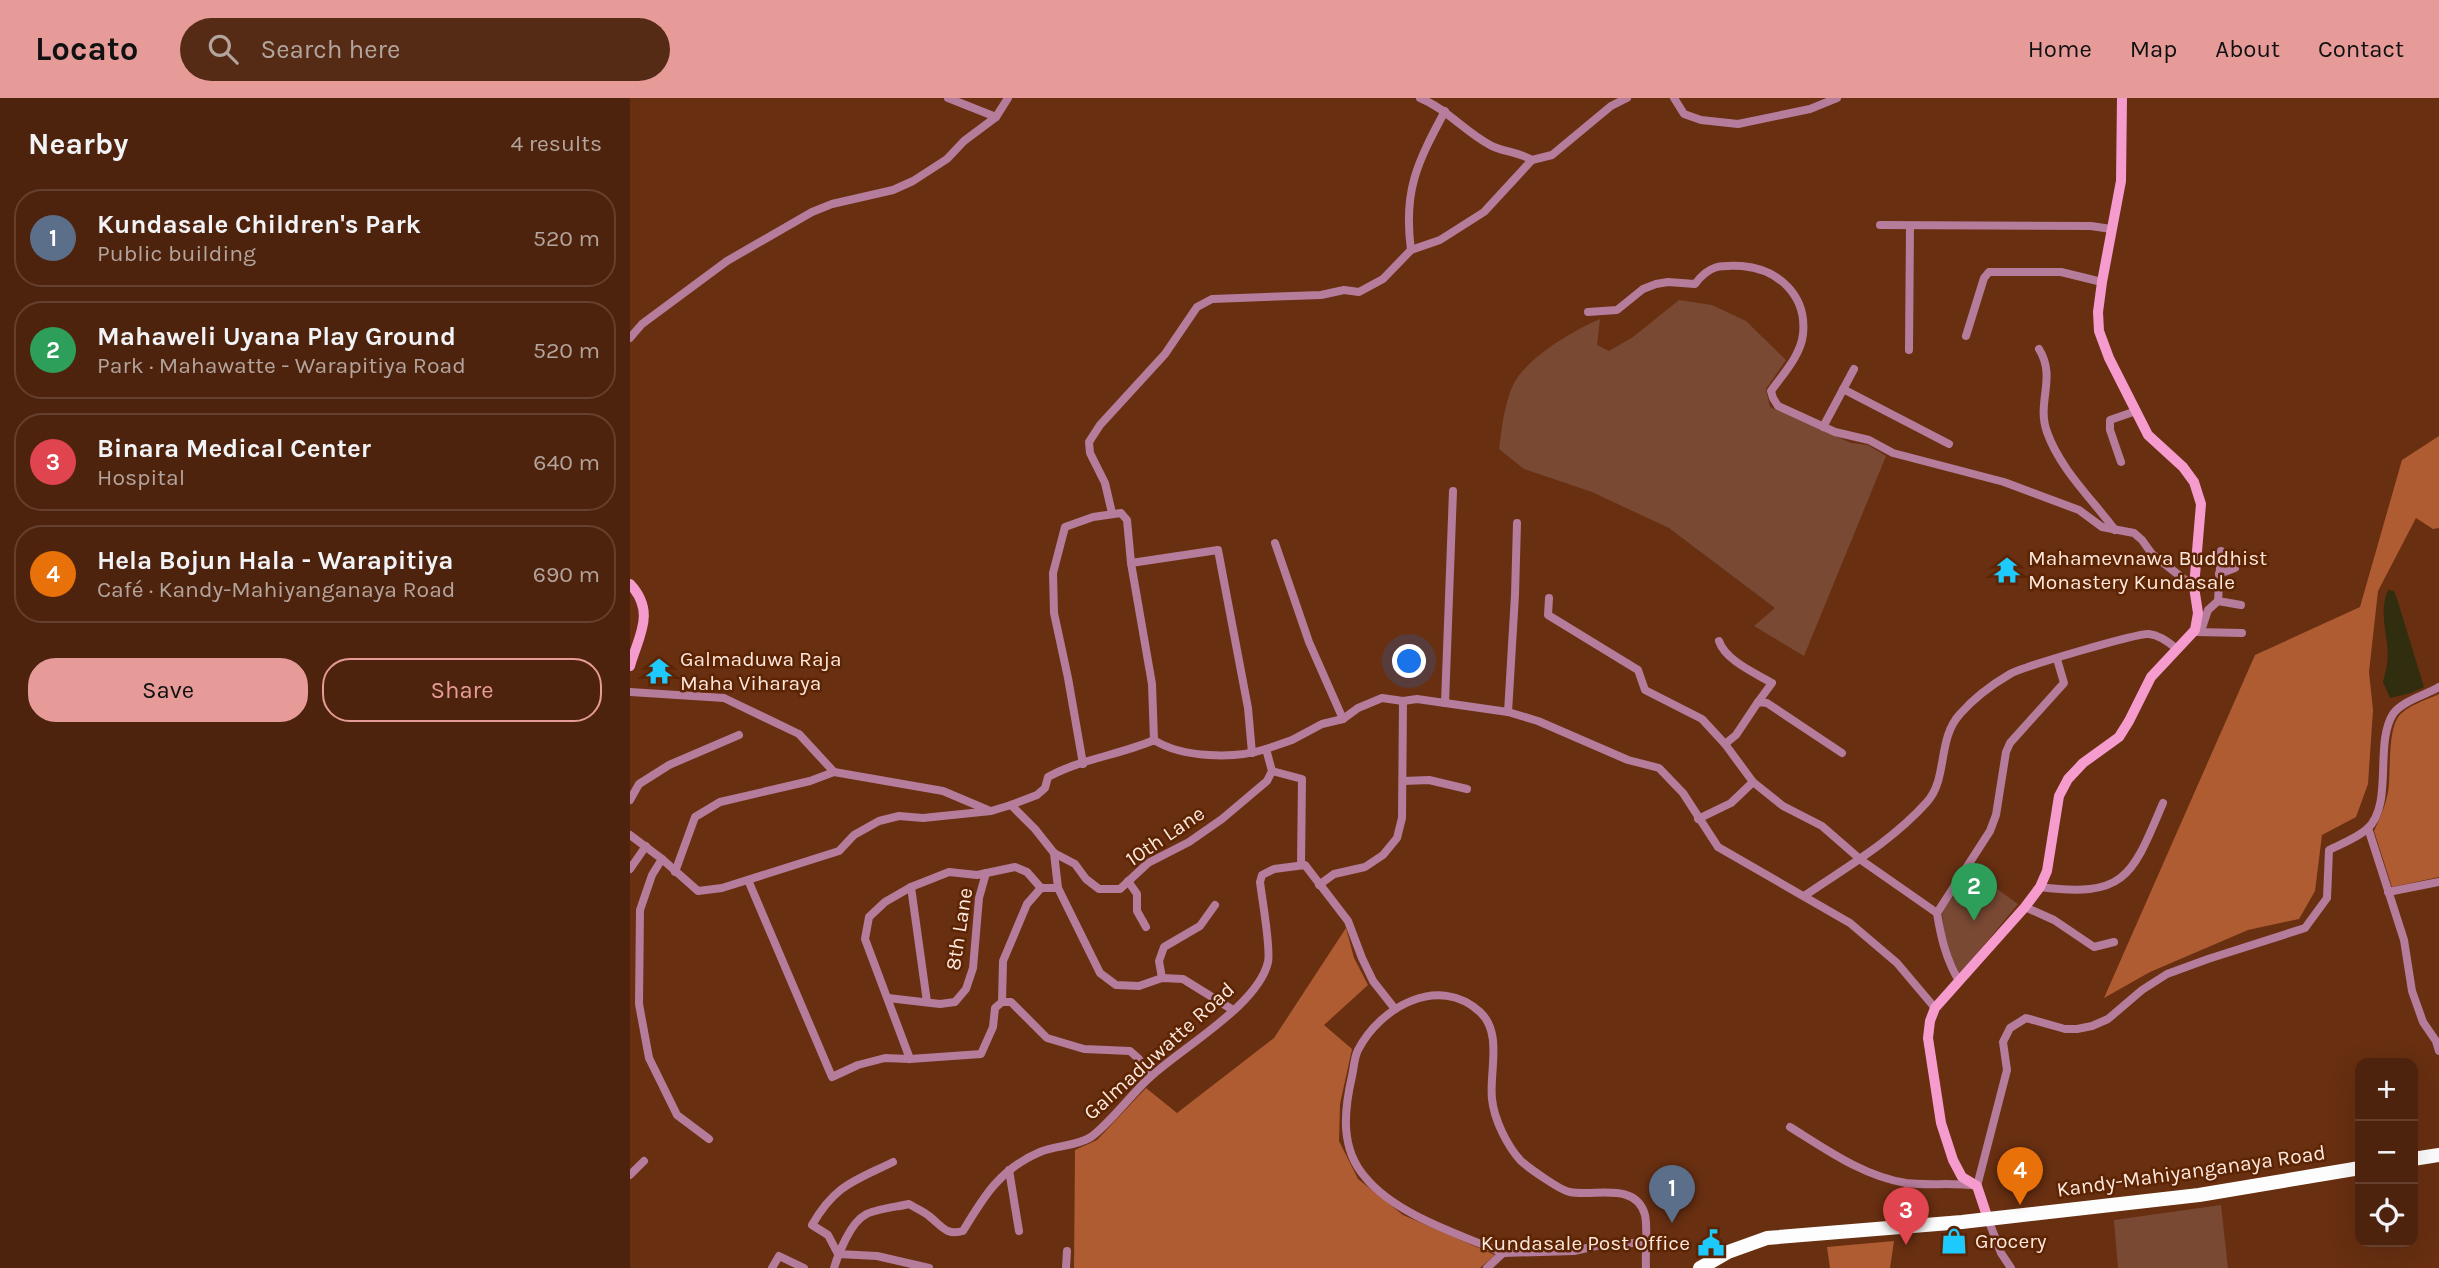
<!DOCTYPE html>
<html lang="en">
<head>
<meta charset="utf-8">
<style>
  body { margin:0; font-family:Karla,sans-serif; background:#552b16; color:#f1f3f6 }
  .controls { position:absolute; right:21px; bottom:21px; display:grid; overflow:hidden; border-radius:14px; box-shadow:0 7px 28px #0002 }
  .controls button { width:63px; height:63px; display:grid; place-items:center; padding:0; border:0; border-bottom:2px solid #65402e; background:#4e230d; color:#f1f3f6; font:35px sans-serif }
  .you { position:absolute; left:780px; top:564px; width:24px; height:24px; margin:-18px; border:5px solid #fff; border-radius:50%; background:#1a73e8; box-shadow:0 0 0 10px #1a73e833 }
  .badge { display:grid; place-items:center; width:46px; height:46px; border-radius:50%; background:#e69b98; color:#fff; font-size:23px; font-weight:700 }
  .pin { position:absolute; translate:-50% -58px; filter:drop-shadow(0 2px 4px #0008) }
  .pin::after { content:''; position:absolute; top:37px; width:24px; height:21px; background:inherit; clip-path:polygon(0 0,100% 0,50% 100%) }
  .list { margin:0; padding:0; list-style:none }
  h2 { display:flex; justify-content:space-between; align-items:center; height:91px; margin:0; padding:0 28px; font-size:30px }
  h2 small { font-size:23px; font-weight:400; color:#b3a49d }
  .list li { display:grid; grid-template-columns:46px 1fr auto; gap:21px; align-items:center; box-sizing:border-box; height:98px; margin:0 14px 14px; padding:0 14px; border:2px solid #65402e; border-radius:28px }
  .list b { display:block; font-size:26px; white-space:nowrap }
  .list p { margin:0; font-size:23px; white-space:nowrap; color:#b3a49d }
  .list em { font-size:23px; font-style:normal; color:#b3a49d }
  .actions { display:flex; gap:14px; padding:21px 28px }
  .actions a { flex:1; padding:16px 0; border:2px solid #e69b98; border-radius:28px; text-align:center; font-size:24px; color:#e69b98 }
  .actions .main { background:#e69b98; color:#111 }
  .icon { flex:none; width:38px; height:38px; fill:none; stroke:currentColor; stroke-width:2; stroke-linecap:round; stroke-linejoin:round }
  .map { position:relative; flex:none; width:1809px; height:1170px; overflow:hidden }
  header { display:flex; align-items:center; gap:42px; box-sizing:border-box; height:98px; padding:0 35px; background:#e69b98; color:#111 }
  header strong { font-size:33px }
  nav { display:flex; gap:38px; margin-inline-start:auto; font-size:24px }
  .search { width:490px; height:63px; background:#552b16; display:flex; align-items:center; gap:18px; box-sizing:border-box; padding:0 24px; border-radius:38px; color:#b3a49d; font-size:26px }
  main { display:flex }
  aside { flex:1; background:#4e230d }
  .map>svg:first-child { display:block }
  .green { fill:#794933 }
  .forest { fill:#b05c32 }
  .water { fill:#302e0e }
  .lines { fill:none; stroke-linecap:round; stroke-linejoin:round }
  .street { stroke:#b57c9c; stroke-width:8 }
  .secondary { stroke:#f69bce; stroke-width:10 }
  .highway { stroke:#fdfdfd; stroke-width:14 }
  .labels { text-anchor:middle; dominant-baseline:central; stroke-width:5; stroke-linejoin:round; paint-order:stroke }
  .poi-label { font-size:21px; fill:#fde7dd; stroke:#5c2403; text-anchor:start }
  .street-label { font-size:21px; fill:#fde7dd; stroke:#5c2403 }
</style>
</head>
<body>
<header>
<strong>Locato</strong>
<div class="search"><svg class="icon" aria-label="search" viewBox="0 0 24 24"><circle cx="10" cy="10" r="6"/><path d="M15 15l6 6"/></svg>Search here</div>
<nav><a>Home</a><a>Map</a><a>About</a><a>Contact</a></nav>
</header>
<main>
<aside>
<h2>Nearby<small>4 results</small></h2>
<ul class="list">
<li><span class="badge" style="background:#5c6f8a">1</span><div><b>Kundasale Children's Park</b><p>Public building</p></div><em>520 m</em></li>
<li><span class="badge" style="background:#2e9e5b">2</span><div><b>Mahaweli Uyana Play Ground</b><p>Park · Mahawatte - Warapitiya Road</p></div><em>520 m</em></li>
<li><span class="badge" style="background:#e0444e">3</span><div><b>Binara Medical Center</b><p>Hospital</p></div><em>640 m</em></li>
<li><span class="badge" style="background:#e8710a">4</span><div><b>Hela Bojun Hala - Warapitiya</b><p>Café · Kandy-Mahiyanganaya Road</p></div><em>690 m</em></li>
</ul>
<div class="actions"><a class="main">Save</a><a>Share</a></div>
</aside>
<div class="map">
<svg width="1809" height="1170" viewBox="0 0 1809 1170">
  <rect width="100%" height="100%" fill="#682f11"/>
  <g class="green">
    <path d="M 1049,202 L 1082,207 L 1116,223 L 1156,262 L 1136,291 L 1140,309 L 1221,345 L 1238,347 L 1256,358 L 1174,558 L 1124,528 L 1145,510 L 1039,430 L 962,394 L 894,371 L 869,351 C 872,329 874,307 883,287 C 896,260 944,232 970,221 L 967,247 L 979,253 L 1003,239 Z"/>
    <path d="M 1342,773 L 1388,806 L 1330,876 L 1315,846 L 1312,814 Z"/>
    <path d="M 1591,1107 L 1598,1170 L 1488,1170 L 1484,1122 Z"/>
  </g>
  <g class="forest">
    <path d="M 1809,338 L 1809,430 L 1803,431 L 1786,420 L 1748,493 L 1739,574 L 1743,612 L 1738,686 L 1726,719 L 1692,737 L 1685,793 L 1669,821 L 1618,832 L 1520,874 L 1474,900 L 1625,557 L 1730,509 L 1772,362 Z"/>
    <path d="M 1809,596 L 1809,779 L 1762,789 L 1744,733 C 1751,718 1758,702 1759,686 C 1760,670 1759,634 1767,621 C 1774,608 1797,602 1809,596 Z"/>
    <path d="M 716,830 L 724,860 L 738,887 L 694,927 L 722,951 L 710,1006 L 709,1043 L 728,1081 L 773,1117 L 865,1157 L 850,1170 L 444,1170 L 445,1052 L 467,1042 L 516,990 L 547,1015 L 644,940 Z"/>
    <path d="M 1264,1143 L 1260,1170 L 1200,1170 L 1197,1149 Z"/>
  </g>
  <path class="water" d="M 1758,492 L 1764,493 L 1768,504 L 1794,589 L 1781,595 L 1760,600 L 1753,584 C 1754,579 1756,573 1757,567 C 1761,542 1747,517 1758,492 Z"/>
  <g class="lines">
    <g class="street">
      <path d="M 318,0 L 366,19"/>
      <path d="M 790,0 C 817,11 835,34 860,47 C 872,54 887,53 902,62 L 922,57 L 981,8 L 997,0"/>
      <path d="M 1044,0 L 1054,16 L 1071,22 L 1108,26 L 1180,11 L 1207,0"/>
      <path d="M 1250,127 L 1461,128 L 1481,131"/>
      <path d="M 781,152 L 810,142 L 854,114 L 902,62"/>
      <path d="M 958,214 L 987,212 L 1013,191 L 1026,186 L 1038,184 L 1065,186 C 1079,167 1090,167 1112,168 C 1148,171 1177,197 1173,236 C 1171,257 1153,276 1141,293 L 1143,300 L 1148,308 L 1205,334 L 1239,342 L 1263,355 L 1374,384 L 1449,412 L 1472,429 L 1504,435 L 1512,442 L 1522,456 L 1564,489"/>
      <path d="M 1336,238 L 1354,180 L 1359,174 L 1431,174 L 1472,184"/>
      <path d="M 0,240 L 12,226 L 97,163 L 182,114 L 202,106 L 263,92 L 283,83 L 317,61 L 334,43 L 366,19 L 378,0"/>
      <path d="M 1409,251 C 1427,280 1406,304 1417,334 C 1430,371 1462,401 1485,432"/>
      <path d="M 1279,252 L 1280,128"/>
      <path d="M 1213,291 L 1319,346"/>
      <path d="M 1193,329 L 1224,271"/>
      <path d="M 1491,364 L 1480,332 L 1480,322 L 1506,313"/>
      <path d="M 482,415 L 475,385 L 460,355 L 459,344 L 470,327 L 535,256 L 567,209 L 582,201 L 691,197 L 714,192 L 729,194 L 753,181 L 781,152 C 773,93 787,65 815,13"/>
      <path d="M 645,445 L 679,544 L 713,621"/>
      <path d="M 501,465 L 588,452 L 618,610 L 622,655"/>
      <path d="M 1589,476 L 1605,470"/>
      <path d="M 919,500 L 918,517 L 1008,572 L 1015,592 L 1072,621 L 1095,646 L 1123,684 L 1153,708 L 1192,728 L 1231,762 L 1307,815 C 1311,840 1316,861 1329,883"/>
      <path d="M 1588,503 L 1611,507"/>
      <path d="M 1565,532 L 1572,530 L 1578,512 L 1588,503 L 1591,453"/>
      <path d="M 1566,534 L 1612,535"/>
      <path d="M 1089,543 C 1095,562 1125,575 1142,585 L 1128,604"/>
      <path d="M 0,594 L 94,600 L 169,636 L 204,674 L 313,693 L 358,712"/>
      <path d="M 815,605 L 823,393"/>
      <path d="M 878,614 L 885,497 L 887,425"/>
      <path d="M 1095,646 L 1106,637 L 1128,604 L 1137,605 L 1212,655"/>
      <path d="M 636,651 L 662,642 L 692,626 L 713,621 L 728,610 L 752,600 L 773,603 L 787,601 L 878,614 L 908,623 L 998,662 L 1029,670 L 1053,695 L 1088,749 L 1220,825 L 1267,865 L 1305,910"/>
      <path d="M 453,666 L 438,580 L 424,515 L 423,475 L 435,429 L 463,419 L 491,415 L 497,422 L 501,465 L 522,586 L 524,642"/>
      <path d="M 642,673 L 672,681 L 671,767"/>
      <path d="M 773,683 L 799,682 L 837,691"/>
      <path d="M 0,702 L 9,686 L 39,667 L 109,637"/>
      <path d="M 381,707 L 405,731 L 424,755 L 445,766 L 456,781 L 469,791 L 490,791 L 518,765 L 559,744 L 592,721 L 637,683 L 642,673"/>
      <path d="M 1068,721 L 1101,705 L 1123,684"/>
      <path d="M 1738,730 L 1774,842 L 1782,893 L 1793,924 L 1806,943 L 1809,953"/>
      <path d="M 0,737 L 32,761 L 68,793 L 92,790 L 209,753 L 224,737 L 249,723 L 269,718 L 293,720 L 361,713 L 381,707 L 407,697 L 415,690 L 418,679 C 450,661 490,657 524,642 C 552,660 605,661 636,651 L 642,673"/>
      <path d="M 424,755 L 428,790 L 470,875 L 486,887 L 509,888 L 532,880 L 553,881 L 603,912"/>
      <path d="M 32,761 L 22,777 L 10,812 L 9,906 L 19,960 L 47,1017 L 79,1041"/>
      <path d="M 0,771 L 16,748"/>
      <path d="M 45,774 L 65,719 L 90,704 L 180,683 L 204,674"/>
      <path d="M 118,782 L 202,979 L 228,967 L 255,960 L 280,961 L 351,956 L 363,929 L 365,910 L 372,904 L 381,904 L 417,940 L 454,951 L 500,953 L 509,961 L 519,980"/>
      <path d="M 498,783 L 507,796 L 507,813 L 516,829"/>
      <path d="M 689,787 L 704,776 L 735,769 L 753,757 L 767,740 L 772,720 L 773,603"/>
      <path d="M 281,789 L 297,904"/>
      <path d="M 1410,789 C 1496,800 1502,778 1533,705"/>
      <path d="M 1758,794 L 1809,784"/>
      <path d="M 1174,798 C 1218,768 1261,744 1297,704 C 1318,681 1307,641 1330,616 C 1343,601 1363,586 1380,576 C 1392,569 1507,535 1519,536 C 1529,537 1540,545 1547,551"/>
      <path d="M 1395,809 L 1424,822 L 1464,849 L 1484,844"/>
      <path d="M 1307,815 L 1360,733 L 1366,717 L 1376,654 L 1380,645 L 1434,585 L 1427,561"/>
      <path d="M 532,880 L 529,863 L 534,849 L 570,828 L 585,807"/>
      <path d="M 258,900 L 310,906 L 325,904 L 336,891 L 343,870 L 349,800 L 356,775"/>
      <path d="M 372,904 L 373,863 L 397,806 L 411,790"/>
      <path d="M 280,961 L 235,841 L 239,819 L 255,804 L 281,789 L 319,774 L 347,777 L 385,769 L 397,774 L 411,790 L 428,790"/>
      <path d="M 1160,1029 C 1197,1052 1233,1078 1276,1085 C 1300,1088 1323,1084 1347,1088 L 1377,972 L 1373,944 L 1380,930 L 1396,920 L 1435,931 L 1447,931 L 1462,928 L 1478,921 L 1512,892 L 1537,876 L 1578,861 L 1675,830 L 1697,800 L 1699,752 C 1711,746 1727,740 1737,731 C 1764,707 1744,646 1763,616 C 1772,603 1796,597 1809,589"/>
      <path d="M 263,1064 C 224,1083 205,1087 182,1127 L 198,1137 L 208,1156 L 247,1158 L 299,1170"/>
      <path d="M 379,1072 L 389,1133"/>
      <path d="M 0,1077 L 14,1063"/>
      <path d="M 1358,1121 L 1371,1155 L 1381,1170"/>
      <path d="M 873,1155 C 829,1136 766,1117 735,1079 C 710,1050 714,1013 722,978 C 724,970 724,960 728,952 C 750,909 809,876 850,914 C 873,935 859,974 862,1001 C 864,1021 877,1048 891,1063 C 899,1070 931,1093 940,1094 C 964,1099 1006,1083 1015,1117 C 1018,1131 1015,1155 1016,1170"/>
      <path d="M 142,1170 L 149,1158 L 174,1170"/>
      <path d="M 204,1170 C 208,1156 221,1124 235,1117 C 244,1111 267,1109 279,1106 C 285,1110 293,1113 299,1118 C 312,1128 316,1138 333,1133 C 354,1098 370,1071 410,1054 C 426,1047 445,1049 461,1039 C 479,1026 500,998 517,982 C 549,951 628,908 638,864 C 641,850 632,801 630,784 L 632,777 L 644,771 L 675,767 L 718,823 L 732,860 L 743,883 L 765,911"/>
      <path d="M 436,1170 L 437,1153"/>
      <path d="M 857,1170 L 873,1155 L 944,1153 L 966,1148 L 1015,1144"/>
    </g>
    <g class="secondary">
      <path d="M 0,486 C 26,514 9,537 0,568"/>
      <path d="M 1358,1121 L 1347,1088 L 1332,1079 L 1323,1062 L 1311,1025 L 1298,940 L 1300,923 L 1305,910 L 1395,809 L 1410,789 L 1417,773 L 1429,698 L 1438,681 L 1453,665 L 1489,639 L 1499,623 L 1521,579 L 1565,532 L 1568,515 L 1564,489 L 1571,406 L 1564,384 L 1553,369 L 1518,337 L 1479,260 L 1469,233 L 1468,214 L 1472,184 L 1491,83 L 1492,0"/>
    </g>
    <g class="highway">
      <path d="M 1783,1061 L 1809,1057"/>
      <path d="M 1070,1170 L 1098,1154 L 1137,1140 L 1332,1124 L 1569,1097 L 1730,1070"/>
    </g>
  </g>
  <defs>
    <g id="temple-bare" transform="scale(2.1)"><path d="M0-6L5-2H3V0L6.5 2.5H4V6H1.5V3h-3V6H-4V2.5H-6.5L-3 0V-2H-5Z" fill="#1ec9fd" stroke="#5c2403" stroke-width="2.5" paint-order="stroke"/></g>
    <g id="shop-bare" transform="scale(2.1)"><path d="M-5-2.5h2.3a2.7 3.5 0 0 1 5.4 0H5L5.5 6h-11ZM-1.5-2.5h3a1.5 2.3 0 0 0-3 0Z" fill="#1ec9fd" stroke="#5c2403" stroke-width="2.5" paint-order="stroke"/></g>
    <g id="civic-bare" transform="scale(2.1)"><path d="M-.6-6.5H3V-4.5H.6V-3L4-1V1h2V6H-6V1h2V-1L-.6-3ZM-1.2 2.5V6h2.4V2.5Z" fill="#1ec9fd" stroke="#5c2403" stroke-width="2.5" paint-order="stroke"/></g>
  </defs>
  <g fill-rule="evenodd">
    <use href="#temple-bare" x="1377" y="472"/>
    <use href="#temple-bare" x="29" y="573"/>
    <use href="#shop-bare" x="1324" y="1143"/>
    <use href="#civic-bare" x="1081" y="1145"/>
  </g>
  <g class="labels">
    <g class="poi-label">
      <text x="1398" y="460">Mahamevnawa Buddhist<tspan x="1398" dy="24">Monastery Kundasale</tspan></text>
      <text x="50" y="561">Galmaduwa Raja<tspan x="50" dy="24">Maha Viharaya</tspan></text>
      <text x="1345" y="1143">Grocery</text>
      <text x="1060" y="1145" text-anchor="end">Kundasale Post Office</text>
    </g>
    <g class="street-label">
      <text transform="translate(535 738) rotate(-34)">10th Lane</text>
      <text transform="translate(329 831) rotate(-81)">8th Lane</text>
      <text transform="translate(529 953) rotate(-42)">Galmaduwatte Road</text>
      <text transform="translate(1561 1073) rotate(-8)">Kandy-Mahiyanganaya Road</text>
    </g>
  </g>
</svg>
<div class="controls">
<button>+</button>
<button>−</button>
<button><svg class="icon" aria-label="locate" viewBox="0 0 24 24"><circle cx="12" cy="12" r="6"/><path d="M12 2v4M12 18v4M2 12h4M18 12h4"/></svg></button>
</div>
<div class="you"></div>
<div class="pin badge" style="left:1042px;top:1125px;background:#5c6f8a">1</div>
<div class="pin badge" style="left:1344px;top:823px;background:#2e9e5b">2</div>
<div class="pin badge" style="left:1276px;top:1147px;background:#e0444e">3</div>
<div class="pin badge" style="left:1390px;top:1107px;background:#e8710a">4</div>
</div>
</main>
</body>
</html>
